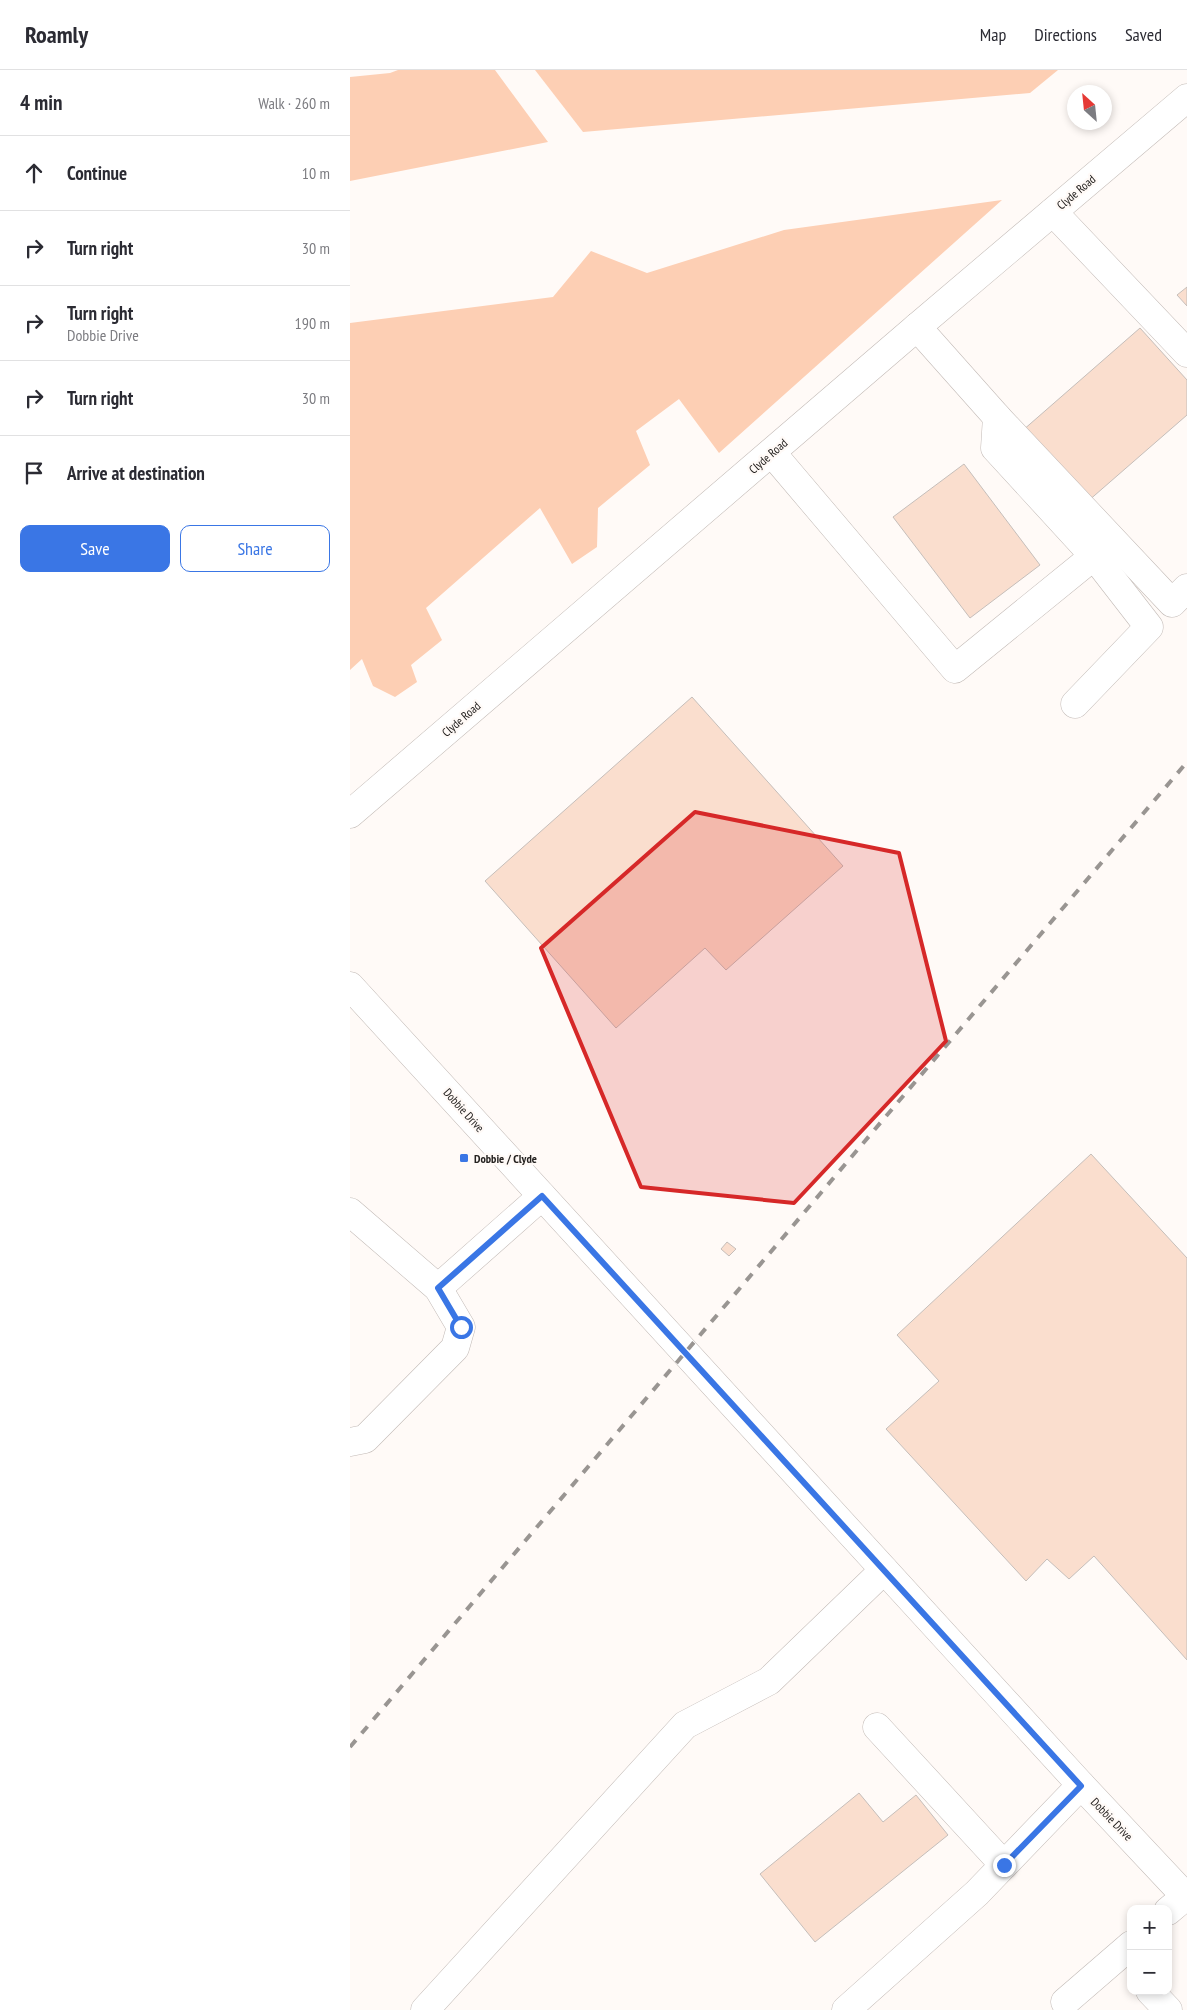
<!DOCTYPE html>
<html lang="en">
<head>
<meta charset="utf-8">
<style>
  body { margin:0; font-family:"PT Sans Narrow",sans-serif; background:#f2f2f3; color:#2b2b33 }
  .controls { position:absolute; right:15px; bottom:15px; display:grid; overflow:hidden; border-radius:10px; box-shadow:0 2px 8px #0003 }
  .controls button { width:45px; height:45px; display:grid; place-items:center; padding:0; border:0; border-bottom:1px solid #e1e1e2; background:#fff; color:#2b2b33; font:25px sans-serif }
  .compass { position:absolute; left:717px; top:15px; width:45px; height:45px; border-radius:50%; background:#fff; box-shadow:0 2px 8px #0003; rotate:333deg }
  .stop { position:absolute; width:15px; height:15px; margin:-11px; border:4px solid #3a76e5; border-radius:50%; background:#fff }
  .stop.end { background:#3a76e5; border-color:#fff; box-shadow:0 1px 5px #0008 }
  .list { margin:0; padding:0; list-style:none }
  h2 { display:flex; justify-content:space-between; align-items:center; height:65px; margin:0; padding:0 20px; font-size:21px }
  h2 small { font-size:16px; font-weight:400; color:#7c7c81 }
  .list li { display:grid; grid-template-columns:32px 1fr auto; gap:15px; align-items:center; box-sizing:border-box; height:75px; padding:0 20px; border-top:1px solid #e1e1e2 }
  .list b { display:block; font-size:19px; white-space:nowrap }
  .list p { margin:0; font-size:16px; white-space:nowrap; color:#7c7c81 }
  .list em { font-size:16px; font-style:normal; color:#7c7c81 }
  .actions { display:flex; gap:10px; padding:15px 20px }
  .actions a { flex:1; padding:11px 0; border:1px solid #3a76e5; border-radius:10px; text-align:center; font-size:18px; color:#3a76e5 }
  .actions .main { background:#3a76e5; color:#fff }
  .icon { flex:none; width:28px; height:28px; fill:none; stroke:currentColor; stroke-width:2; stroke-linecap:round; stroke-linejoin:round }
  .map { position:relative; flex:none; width:837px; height:1940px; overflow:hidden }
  header { display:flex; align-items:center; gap:30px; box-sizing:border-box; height:70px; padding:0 25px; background:#fff; border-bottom:1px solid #e1e1e2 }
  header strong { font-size:24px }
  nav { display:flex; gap:28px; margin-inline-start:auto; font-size:18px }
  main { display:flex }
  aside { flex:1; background:#fff }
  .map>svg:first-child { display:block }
  .green { fill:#fdcfb4 }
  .building { fill:#fadece; stroke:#c5beba }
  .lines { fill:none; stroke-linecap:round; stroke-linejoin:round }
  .minor-casing { stroke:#c2bab6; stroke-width:29 }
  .major-casing { stroke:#c2bab6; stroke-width:29 }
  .minor { stroke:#fff; stroke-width:28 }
  .major { stroke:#fff; stroke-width:28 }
  .rail { stroke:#999592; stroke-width:4; stroke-dasharray:9 9; stroke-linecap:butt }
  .route { stroke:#3a76e5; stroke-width:6 }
  .marked { fill:#d62828; fill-opacity:0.2; stroke:#d62828; stroke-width:4; stroke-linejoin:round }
  .poi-dot { fill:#3a76e5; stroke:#fffaf7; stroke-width:2 }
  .labels { text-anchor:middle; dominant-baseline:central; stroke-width:4.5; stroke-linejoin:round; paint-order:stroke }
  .street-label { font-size:12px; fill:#252220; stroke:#fffaf7 }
  .poi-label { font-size:12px; font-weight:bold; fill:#252220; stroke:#fffaf7; text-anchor:start }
</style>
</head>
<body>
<header>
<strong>Roamly</strong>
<nav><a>Map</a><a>Directions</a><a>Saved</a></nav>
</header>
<main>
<aside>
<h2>4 min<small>Walk · 260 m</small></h2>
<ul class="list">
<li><svg class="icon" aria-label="ahead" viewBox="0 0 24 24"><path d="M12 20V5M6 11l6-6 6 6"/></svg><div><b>Continue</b></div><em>10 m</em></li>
<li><svg class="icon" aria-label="right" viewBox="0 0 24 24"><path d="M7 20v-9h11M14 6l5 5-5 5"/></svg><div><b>Turn right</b></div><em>30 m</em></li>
<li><svg class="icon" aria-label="right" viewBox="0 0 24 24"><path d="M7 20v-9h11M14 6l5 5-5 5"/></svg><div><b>Turn right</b><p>Dobbie Drive</p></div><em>190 m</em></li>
<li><svg class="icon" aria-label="right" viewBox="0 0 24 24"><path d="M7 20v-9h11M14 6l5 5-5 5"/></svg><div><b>Turn right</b></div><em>30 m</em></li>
<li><svg class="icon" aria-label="arrive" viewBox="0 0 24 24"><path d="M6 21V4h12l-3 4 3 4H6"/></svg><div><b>Arrive at destination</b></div></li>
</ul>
<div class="actions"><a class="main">Save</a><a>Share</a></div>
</aside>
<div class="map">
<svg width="837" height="1940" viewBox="0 0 837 1940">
  <rect width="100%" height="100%" fill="#fffaf7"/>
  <g class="green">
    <path d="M 48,0 L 145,0 L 198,72 L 0,111 L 0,7 L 40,3 Z"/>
    <path d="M 185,0 L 708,0 L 680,23 L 233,62 Z"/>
    <path d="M 652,130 L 369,383 L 329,329 L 286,361 L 300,395 L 248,438 L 247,477 L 222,494 L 190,438 L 76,538 L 92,570 L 61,595 L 67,612 L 45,627 L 23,616 L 12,589 L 0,600 L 0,253 L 203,227 L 241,181 L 297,203 L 434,160 Z"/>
  </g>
  <g class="building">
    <path d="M 837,217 L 837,236 L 827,225 Z"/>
    <path d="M 790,258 L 837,310 L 837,345 L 737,432 L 672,361 Z"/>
    <path d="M 614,394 L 690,495 L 620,548 L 543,447 Z"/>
    <path d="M 342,627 L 493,796 L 376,900 L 355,878 L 266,958 L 135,811 Z"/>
    <path d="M 741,1084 L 837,1188 L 837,1590 L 744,1486 L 719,1509 L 697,1489 L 676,1511 L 536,1359 L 589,1311 L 547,1265 Z"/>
    <path d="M 377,1172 L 386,1179 L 379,1186 L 371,1179 Z"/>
    <path d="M 509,1723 L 533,1752 L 566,1725 L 598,1765 L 465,1872 L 410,1804 Z"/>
  </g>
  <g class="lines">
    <g class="minor-casing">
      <g id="minor">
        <path d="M 703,142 L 837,283"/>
        <path d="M 567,257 L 647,347 L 822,533 L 837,518"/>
        <path d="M 422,383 L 605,599 L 744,486 L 645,378 L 647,347"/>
        <path d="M 725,634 L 799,557 L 744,486"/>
        <path d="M 0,916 L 731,1715 L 837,1828"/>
        <path d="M 0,1142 L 88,1218 L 111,1257 L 105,1278 L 15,1369 L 0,1372"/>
        <path d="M 88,1218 L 192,1126"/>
        <path d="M 527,1657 L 654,1795"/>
        <path d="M 818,1841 L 836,1826"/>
        <path d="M 800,1921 L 818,1940"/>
        <path d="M 715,1932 L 781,1875"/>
        <path d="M 75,1940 L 335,1655 L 419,1611 L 534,1500"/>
        <path d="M 496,1940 L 627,1823 L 731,1715"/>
      </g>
    </g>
    <g class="major-casing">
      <path id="major" d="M 0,744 L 567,257 L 837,28"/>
    </g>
    <use href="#minor" class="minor"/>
    <use href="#major" class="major"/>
    <path class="rail" d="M 0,1677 L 837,692"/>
  </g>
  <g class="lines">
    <path class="route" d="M 111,1257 L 88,1218 L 192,1126 L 731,1716 L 654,1795"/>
  </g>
  <path class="marked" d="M 345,742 L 549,783 L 596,971 L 444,1133 L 291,1117 L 191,878 Z"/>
  <rect class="poi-dot" x="109" y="1083" width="10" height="10" rx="2.5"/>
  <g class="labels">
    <g class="street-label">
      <text transform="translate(726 122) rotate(-40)">Clyde Road</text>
      <text transform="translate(418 386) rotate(-41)">Clyde Road</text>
      <text transform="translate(111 649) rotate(-41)">Clyde Road</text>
      <text transform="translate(114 1040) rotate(48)">Dobbie Drive</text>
      <text transform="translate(762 1749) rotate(46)">Dobbie Drive</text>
    </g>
    <g class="poi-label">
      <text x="124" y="1088">Dobbie / Clyde</text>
    </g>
  </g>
</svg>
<div class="controls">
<button>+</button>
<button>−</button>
</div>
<svg class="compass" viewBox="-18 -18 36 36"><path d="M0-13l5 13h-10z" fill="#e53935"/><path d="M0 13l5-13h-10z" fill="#7c7c81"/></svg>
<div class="stop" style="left:111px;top:1257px"></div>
<div class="stop end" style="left:654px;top:1795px"></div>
</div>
</main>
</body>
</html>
